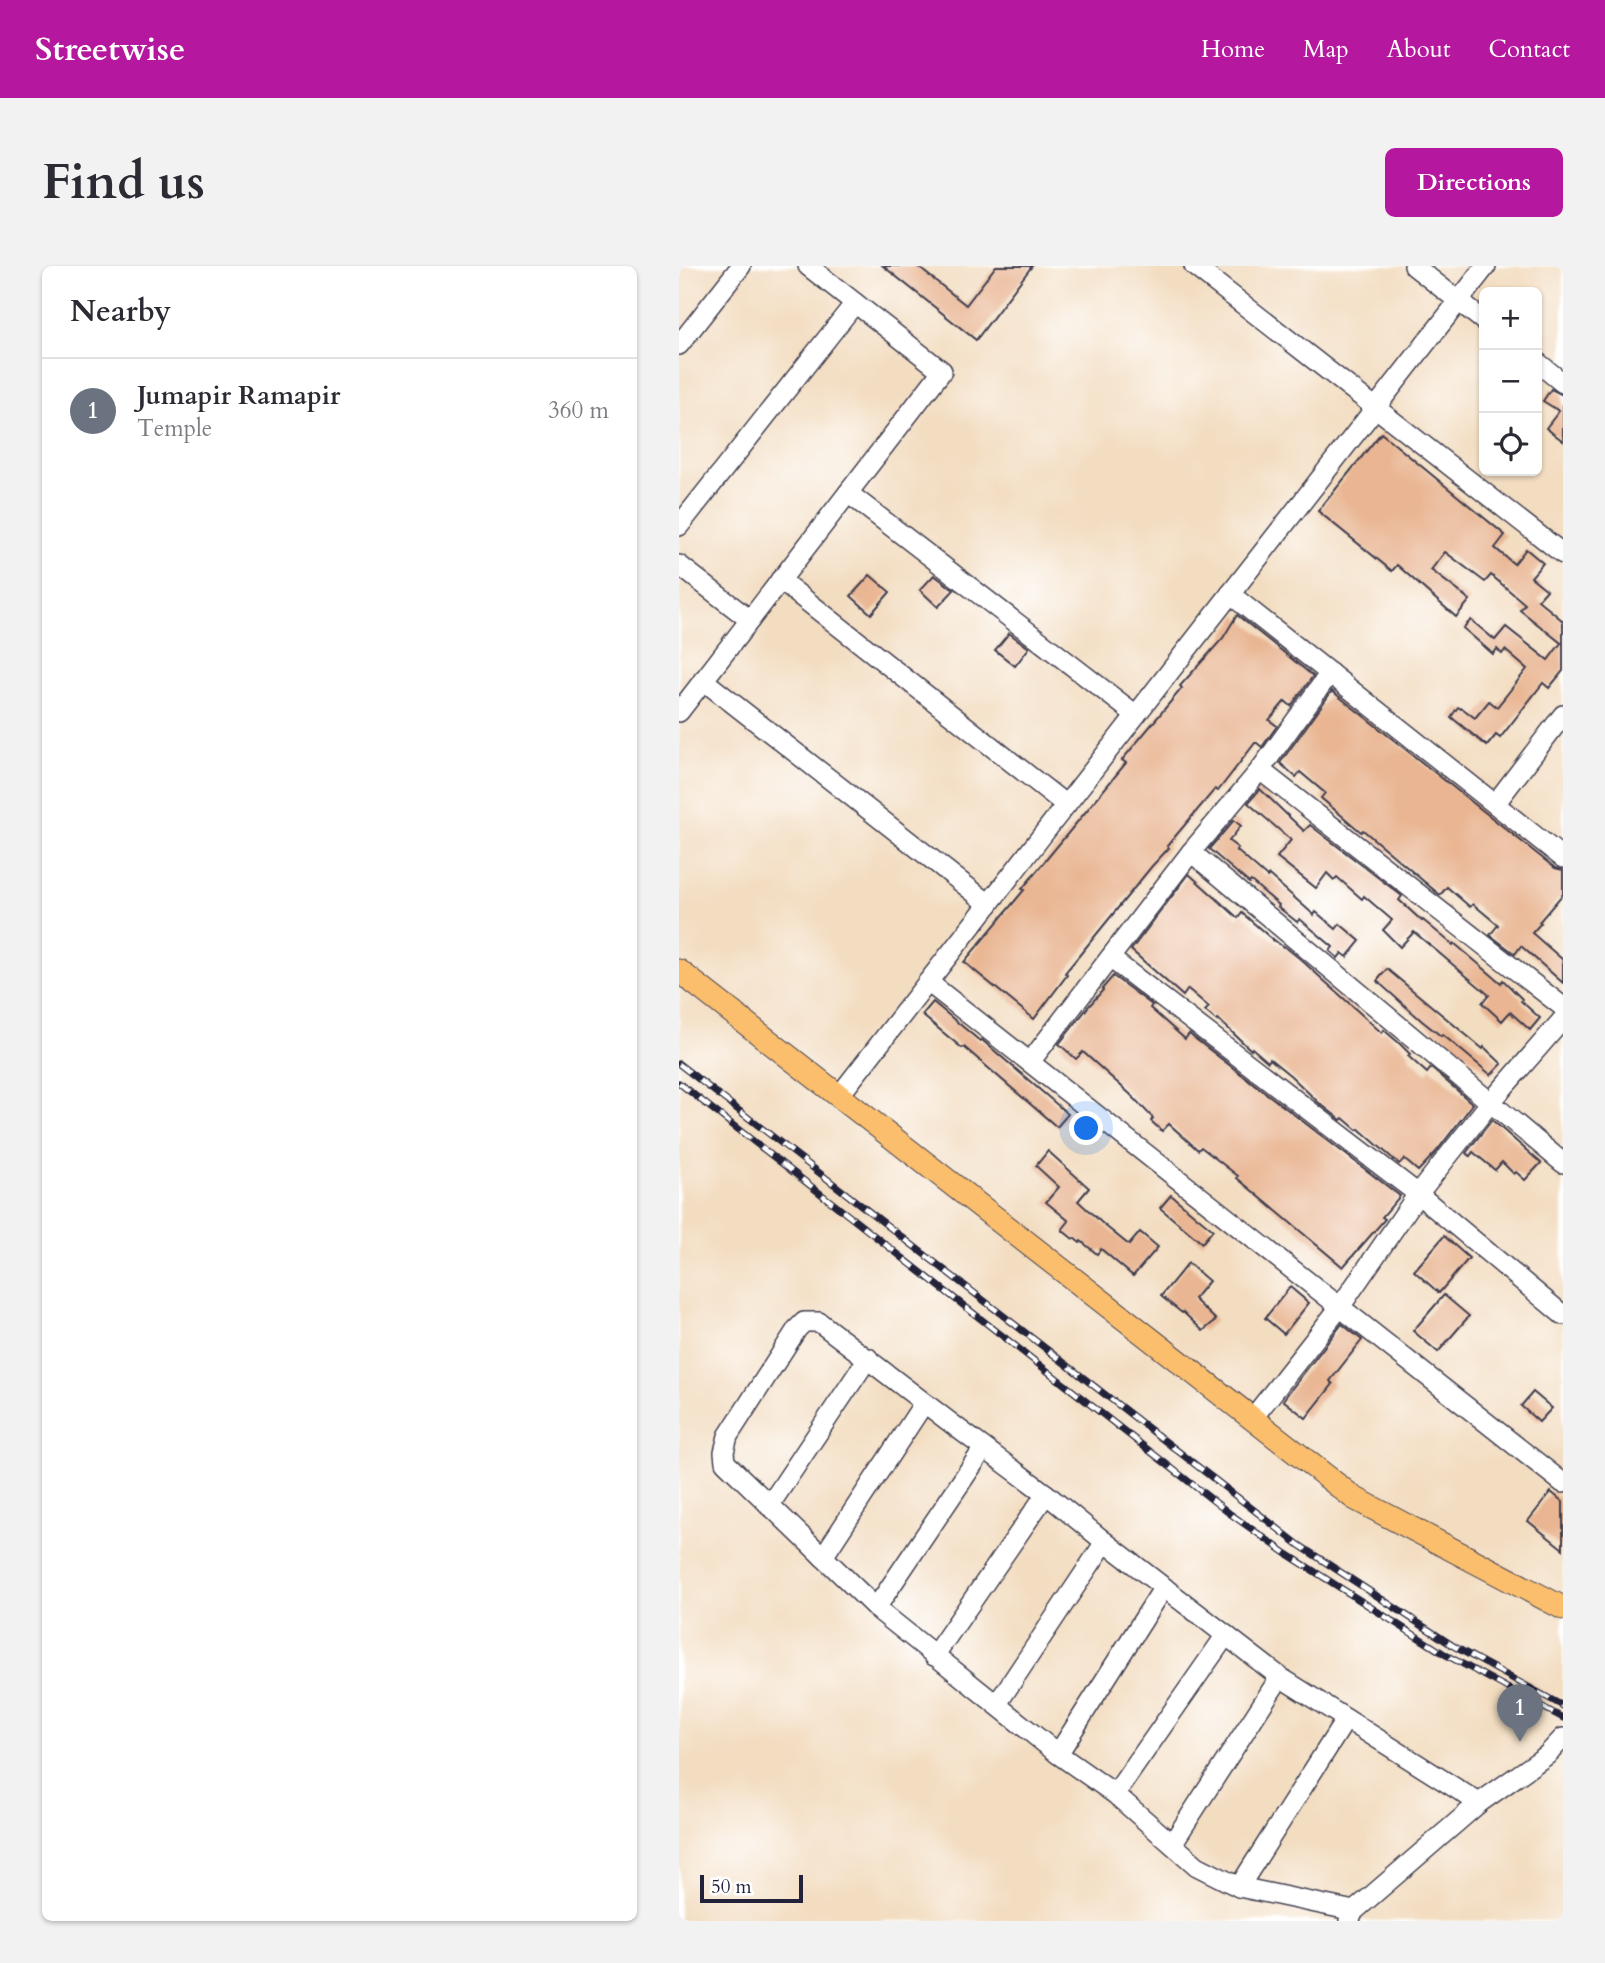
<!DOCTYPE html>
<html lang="en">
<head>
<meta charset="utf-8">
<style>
  body { margin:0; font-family:Cardo,serif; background:#f2f2f3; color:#2b2b33 }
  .controls { position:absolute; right:21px; top:21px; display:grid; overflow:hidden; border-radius:10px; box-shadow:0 2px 5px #0004 }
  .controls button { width:63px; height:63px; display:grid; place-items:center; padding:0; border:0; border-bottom:2px solid #e1e1e2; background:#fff; color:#2b2b33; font:35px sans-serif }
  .scale { position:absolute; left:21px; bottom:18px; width:103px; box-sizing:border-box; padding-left:7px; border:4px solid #22223b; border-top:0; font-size:19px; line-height:24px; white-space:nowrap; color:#22223b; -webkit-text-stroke:5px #fff; paint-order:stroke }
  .you { position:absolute; left:408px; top:863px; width:24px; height:24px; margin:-18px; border:5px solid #fff; border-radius:50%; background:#1a73e8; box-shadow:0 0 0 10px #1a73e833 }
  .badge { display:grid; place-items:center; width:46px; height:46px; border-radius:50%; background:#b5179e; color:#fff; font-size:23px; font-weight:700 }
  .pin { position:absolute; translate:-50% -58px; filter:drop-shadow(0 2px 4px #0008) }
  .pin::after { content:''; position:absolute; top:37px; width:24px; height:21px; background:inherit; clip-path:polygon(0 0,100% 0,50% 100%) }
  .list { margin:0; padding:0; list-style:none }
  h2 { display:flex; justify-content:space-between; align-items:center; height:91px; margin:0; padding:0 28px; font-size:30px }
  h2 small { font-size:23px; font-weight:400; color:#7c7c81 }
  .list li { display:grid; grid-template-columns:46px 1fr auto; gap:21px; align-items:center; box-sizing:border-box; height:105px; padding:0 28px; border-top:2px solid #e1e1e2 }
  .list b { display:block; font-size:26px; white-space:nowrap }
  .list p { margin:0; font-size:23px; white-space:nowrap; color:#7c7c81 }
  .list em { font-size:23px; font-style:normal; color:#7c7c81 }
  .icon { flex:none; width:38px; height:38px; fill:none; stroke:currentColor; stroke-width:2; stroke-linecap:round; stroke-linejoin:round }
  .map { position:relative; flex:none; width:884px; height:1655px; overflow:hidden; border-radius:10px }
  header { display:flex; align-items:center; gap:42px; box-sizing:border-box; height:98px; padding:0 35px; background:#b5179e; color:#fff }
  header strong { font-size:33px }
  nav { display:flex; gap:38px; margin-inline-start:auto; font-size:24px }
  .intro { display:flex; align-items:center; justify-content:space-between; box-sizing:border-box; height:168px; padding:0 42px }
  h1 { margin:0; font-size:49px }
  .button { padding:18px 32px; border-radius:10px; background:#b5179e; color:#fff; font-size:24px; font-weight:700 }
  main { display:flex; gap:42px; padding:0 42px }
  aside { flex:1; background:#fff; border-radius:10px; box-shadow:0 2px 5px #0004 }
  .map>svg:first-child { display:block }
  .building { fill:#e9b592 }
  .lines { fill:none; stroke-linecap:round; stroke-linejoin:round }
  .minor-casing { stroke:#413e4f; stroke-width:22 }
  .major-casing { stroke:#413e4f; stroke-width:25 }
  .minor { stroke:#fff; stroke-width:19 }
  .major { stroke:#fabe6d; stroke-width:23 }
  .rail-casing { stroke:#22223b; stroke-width:7 }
  .rail { stroke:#fff; stroke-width:4.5; stroke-dasharray:13; stroke-linecap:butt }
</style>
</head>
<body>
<header>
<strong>Streetwise</strong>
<nav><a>Home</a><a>Map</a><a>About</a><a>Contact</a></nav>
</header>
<div class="intro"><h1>Find us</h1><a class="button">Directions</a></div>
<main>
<aside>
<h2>Nearby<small></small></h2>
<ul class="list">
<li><span class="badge" style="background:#6b7280">1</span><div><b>Jumapir Ramapir</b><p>Temple</p></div><em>360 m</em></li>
</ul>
</aside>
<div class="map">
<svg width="884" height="1655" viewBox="0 0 884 1655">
  <rect width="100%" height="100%" fill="#fff"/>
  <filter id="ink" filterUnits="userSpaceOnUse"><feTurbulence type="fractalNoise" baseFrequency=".0143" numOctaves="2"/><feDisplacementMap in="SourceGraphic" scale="14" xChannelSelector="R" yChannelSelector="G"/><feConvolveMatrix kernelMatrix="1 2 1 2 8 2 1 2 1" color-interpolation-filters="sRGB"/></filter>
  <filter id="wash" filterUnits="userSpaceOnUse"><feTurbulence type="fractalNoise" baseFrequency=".00686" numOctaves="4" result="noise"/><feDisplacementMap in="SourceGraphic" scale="28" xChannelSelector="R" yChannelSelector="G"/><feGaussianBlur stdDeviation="1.57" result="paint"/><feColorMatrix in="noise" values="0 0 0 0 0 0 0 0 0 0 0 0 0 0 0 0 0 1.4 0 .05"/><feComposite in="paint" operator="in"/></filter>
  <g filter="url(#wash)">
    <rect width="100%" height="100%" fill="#f3ddc1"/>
    <g id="blocks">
      <g class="building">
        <path d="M 204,0 L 238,0 L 287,39 L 317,0 L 353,0 L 297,74 Z"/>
        <path d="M 872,123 L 884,129 L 884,175 L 867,162 L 880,145 L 864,135 Z"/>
        <path d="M 702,167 L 826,269 L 816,282 L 835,298 L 847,283 L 864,297 L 852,311 L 868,324 L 859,334 L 884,355 L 884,405 L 870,422 L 864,417 L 821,472 L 817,469 L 808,480 L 772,451 L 779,441 L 782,443 L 783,442 L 796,452 L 810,435 L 818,441 L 848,403 L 826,384 L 823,388 L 818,383 L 814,388 L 784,362 L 792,354 L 816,374 L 827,361 L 869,394 L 882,377 L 841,344 L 846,338 L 812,309 L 806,316 L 766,286 L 752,304 L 791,334 L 777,351 L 718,299 L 713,305 L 639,245 Z"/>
        <path d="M 191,309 L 211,326 L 192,348 L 172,330 Z"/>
        <path d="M 255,309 L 275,324 L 259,341 L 241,324 Z"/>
        <path d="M 558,349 L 634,410 L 612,440 L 606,435 L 590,454 L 598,460 L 583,481 L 578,477 L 576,477 L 539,525 L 536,523 L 488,580 L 490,582 L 473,600 L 386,707 L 388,709 L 355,753 L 285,696 L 345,624 L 343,623 L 447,497 L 443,494 L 503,422 L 501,420 L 544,372 Z"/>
        <path d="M 330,367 L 350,382 L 336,400 L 316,384 Z"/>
        <path d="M 653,425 L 876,602 L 884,604 L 884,628 L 860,656 L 862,657 L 853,667 L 884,694 L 884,717 L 842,680 L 836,688 L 811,669 L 819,659 L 794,638 L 791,641 L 768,621 L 761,629 L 684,564 L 682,566 L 642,532 L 646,527 L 621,506 L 617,511 L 601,497 Z"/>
        <path d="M 581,523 L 625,565 L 631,559 L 723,630 L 720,634 L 743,655 L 744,654 L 774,679 L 775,677 L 822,717 L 824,714 L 843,733 L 842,735 L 861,752 L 851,764 L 831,746 L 823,755 L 803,737 L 810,729 L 735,666 L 721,681 L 704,664 L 713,654 L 685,630 L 683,633 L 658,611 L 655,614 L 648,607 L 637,622 L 598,591 L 612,574 L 569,537 Z"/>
        <path d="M 555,554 L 562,560 L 550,575 L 559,582 L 557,584 L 588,611 L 590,609 L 635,649 L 637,646 L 657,663 L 661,658 L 681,675 L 668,691 L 663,687 L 659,692 L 651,685 L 654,681 L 621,653 L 618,656 L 599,641 L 600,639 L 572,615 L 570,617 L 530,583 Z"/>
        <path d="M 510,608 L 559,652 L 563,647 L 594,674 L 594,673 L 604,681 L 605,680 L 620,692 L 703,767 L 705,764 L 720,777 L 731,788 L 729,790 L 748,807 L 752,802 L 794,838 L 757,886 L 739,905 L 725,893 L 720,898 L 680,863 L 678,864 L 664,852 L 662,854 L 639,836 L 612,810 L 591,793 L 589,796 L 573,782 L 572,784 L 539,753 L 538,755 L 526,745 L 530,741 L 509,723 L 504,730 L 452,684 Z"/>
        <path d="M 708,703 L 804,783 L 805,781 L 823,798 L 812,809 L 764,769 L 762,770 L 743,755 L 698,715 Z"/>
        <path d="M 434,710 L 473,739 L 471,742 L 506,773 L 510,768 L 721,930 L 703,951 L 706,953 L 664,1001 L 558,912 L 559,910 L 522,881 L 519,884 L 490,858 L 483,865 L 472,855 L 474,852 L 451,828 L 404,786 L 397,793 L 380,778 L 410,740 L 424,724 L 423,723 Z"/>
        <path d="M 254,736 L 301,775 L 303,774 L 389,848 L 378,861 L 285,781 L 283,782 L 243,749 Z"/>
        <path d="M 813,854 L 862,897 L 846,914 L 837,906 L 835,908 L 823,896 L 816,904 L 794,886 L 791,890 L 787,887 Z"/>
        <path d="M 369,885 L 410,922 L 399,935 L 424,958 L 450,979 L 461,966 L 479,981 L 454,1010 L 422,983 L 418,988 L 402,975 L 401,977 L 395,972 L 394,973 L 383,964 L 390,955 L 367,936 L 380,921 L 357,900 Z"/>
        <path d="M 492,929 L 534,964 L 523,977 L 481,942 Z"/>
        <path d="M 765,970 L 790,992 L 760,1027 L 735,1005 Z"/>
        <path d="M 509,997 L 530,1015 L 515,1033 L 537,1054 L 524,1065 L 504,1046 L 503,1047 L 482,1030 Z"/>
        <path d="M 611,1021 L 630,1037 L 605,1068 L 586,1052 Z"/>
        <path d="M 765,1029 L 790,1050 L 759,1086 L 734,1065 Z"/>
        <path d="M 663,1058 L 683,1074 L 651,1115 L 654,1118 L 627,1152 L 604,1134 Z"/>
        <path d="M 854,1126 L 873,1142 L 860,1156 L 842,1140 Z"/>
        <path d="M 872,1226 L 884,1236 L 884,1283 L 849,1255 Z"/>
      </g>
    </g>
  </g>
  <g filter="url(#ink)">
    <use href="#blocks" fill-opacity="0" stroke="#413e4f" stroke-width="2"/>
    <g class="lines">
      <g class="minor-casing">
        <g id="minor">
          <path d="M 515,0 L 884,288"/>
          <path d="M 735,0 L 805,55"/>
          <path d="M 0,79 L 62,0"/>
          <path d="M 858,96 L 884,117"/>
          <path d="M 169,227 L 457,449"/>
          <path d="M 0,260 L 176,37"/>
          <path d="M 0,299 L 71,354"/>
          <path d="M 101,314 L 387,539"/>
          <path d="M 551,328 L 884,592"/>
          <path d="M 24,414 L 310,638"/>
          <path d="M 0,446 L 263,105 L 129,0"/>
          <path d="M 581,504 L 884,741"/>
          <path d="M 816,538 L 884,449"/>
          <path d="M 512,586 L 884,897"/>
          <path d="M 431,692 L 739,928 L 884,1049"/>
          <path d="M 249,716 L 884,1217"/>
          <path d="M 351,796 L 512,586 L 581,504 L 651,407"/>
          <path d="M 160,830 L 807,0"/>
          <path d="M 573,1153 L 661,1041 L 739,928 L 811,837 L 884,753"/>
          <path d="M 90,1240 L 189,1092"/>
          <path d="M 144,1291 L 245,1137"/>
          <path d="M 197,1342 L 305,1182"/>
          <path d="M 255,1390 L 367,1228"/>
          <path d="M 318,1438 L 426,1276"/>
          <path d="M 379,1488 L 485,1321"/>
          <path d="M 436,1528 L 547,1369"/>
          <path d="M 493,1578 L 601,1411"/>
          <path d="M 560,1621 L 667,1453"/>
          <path d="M 675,1645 L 560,1621 L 518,1600 L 436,1528 L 379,1488 L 197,1342 L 46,1196 L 45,1186 L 49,1170 L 118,1063 L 125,1056 L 140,1056 L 281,1164 L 367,1228 L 426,1276 L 601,1411 L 800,1537"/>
          <path d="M 670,1655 L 675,1645 L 800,1537 L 868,1489 L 884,1472"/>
        </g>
      </g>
      <g class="major-casing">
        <path id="major" d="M 0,705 L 675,1232 L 884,1342"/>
      </g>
      <use href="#minor" class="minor"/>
      <use href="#major" class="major"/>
      <g class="rail-casing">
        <g id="rail">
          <path d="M 0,798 L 620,1279 L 776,1381 L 884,1440"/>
          <path d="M 0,817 L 550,1247 L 608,1288 L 767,1389 L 884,1452"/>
        </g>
      </g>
      <use href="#rail" class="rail"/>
    </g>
  </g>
</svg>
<div class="controls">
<button>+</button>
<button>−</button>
<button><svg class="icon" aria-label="locate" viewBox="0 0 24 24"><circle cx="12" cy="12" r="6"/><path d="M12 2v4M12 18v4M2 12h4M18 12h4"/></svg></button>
</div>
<div class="scale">50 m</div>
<div class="you"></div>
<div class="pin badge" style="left:841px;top:1476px;background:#6b7280">1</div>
</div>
</main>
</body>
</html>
